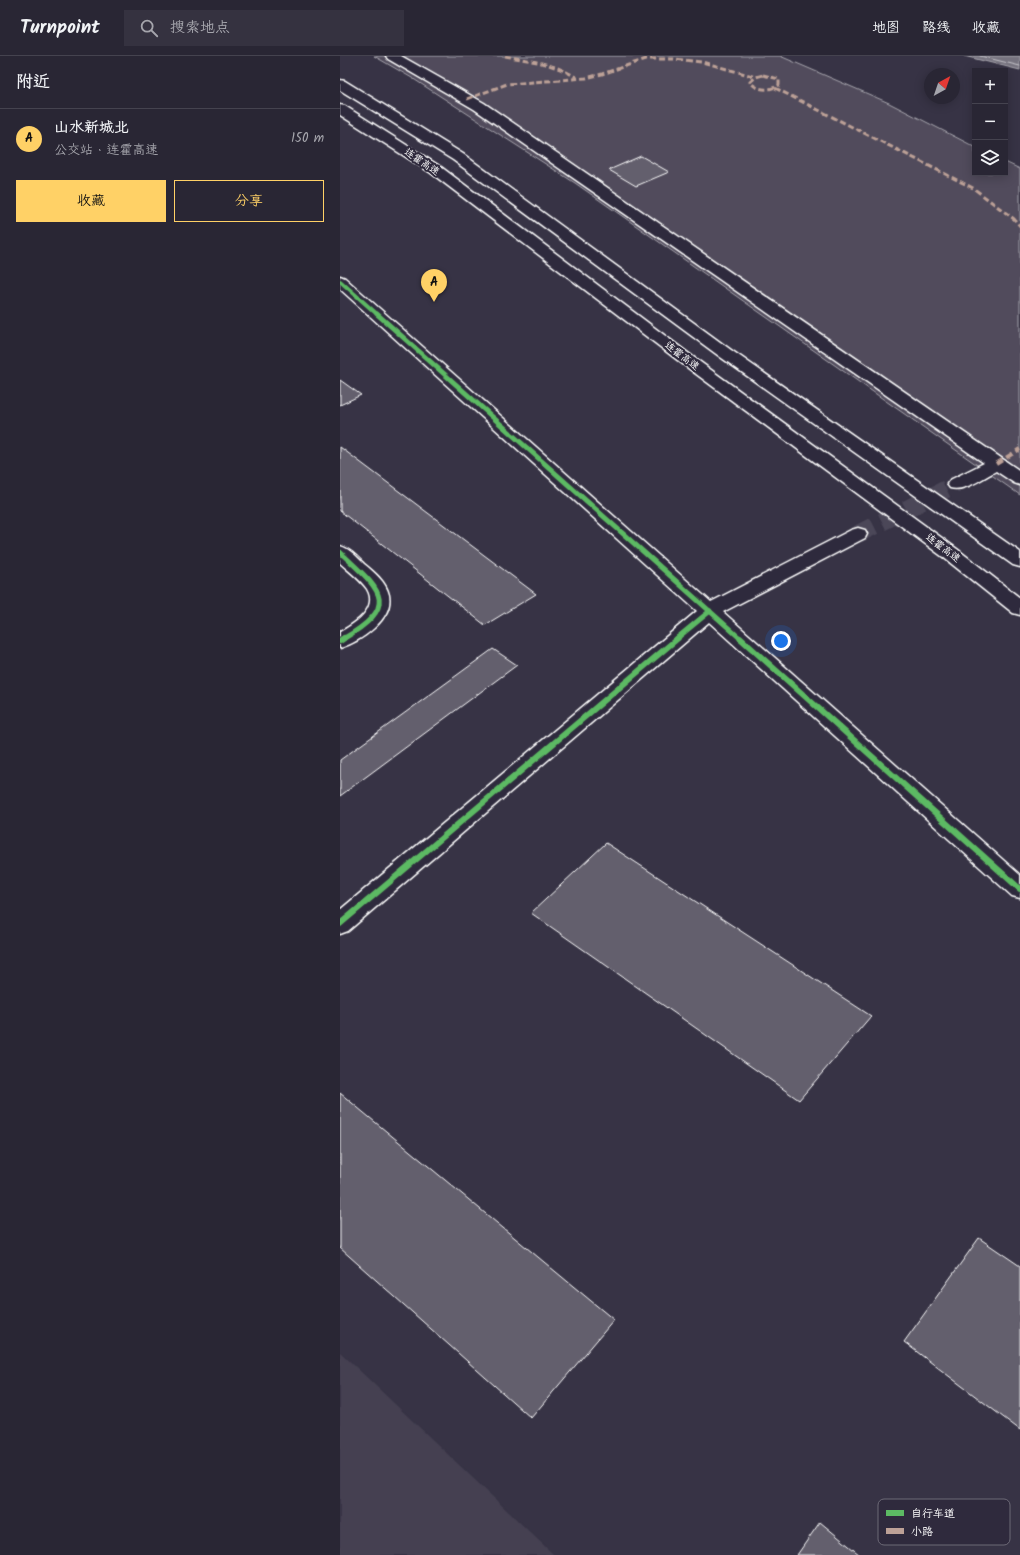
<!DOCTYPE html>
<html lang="zh">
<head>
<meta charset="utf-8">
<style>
  body { margin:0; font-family:Kalam,"LXGW WenKai TC",sans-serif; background:#353240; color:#f1f3f6 }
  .controls { position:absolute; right:12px; top:12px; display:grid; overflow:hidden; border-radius:0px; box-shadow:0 2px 10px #0003 }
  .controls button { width:36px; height:36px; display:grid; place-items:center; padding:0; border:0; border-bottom:1px solid #45434f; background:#292634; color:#f1f3f6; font:20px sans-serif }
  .compass { position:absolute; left:584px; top:12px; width:36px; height:36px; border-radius:50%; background:#292634; box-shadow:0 2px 10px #0003; rotate:40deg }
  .you { position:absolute; left:441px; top:585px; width:14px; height:14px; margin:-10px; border:3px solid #fff; border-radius:50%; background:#1a73e8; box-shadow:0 0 0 6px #1a73e833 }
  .badge { display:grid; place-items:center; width:26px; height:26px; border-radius:50%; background:#ffd166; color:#111; font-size:13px; font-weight:700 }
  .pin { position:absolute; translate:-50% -33px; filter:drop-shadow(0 1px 2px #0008) }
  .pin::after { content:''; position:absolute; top:21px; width:14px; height:12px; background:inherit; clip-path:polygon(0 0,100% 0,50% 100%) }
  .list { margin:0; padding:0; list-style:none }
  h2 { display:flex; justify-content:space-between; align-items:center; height:52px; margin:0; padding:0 16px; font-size:17px }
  h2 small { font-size:13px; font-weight:400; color:#a5a5ac }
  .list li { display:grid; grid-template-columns:26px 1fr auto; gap:12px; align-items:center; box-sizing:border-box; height:60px; padding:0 16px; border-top:1px solid #45434f }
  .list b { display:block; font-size:15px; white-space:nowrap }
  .list p { margin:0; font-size:13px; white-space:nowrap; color:#a5a5ac }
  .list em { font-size:13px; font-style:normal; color:#a5a5ac }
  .actions { display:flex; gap:8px; padding:12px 16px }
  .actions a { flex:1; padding:9px 0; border:1px solid #ffd166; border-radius:0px; text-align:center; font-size:14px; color:#ffd166 }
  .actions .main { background:#ffd166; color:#111 }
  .icon { flex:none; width:22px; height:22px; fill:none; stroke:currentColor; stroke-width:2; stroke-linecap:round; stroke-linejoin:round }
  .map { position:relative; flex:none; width:680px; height:1499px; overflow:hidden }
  header { display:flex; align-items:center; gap:24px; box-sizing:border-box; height:56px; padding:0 20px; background:#292634; border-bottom:1px solid #45434f }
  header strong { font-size:19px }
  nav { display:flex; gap:22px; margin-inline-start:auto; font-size:14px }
  .search { width:280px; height:36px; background:#353240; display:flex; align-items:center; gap:10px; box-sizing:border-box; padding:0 14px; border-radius:0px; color:#a5a5ac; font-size:15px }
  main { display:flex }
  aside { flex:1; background:#292634 }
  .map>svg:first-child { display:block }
  .built { fill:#444051 }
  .green { fill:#514c5c; stroke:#a8a6ae }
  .water { fill:#76737f; stroke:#adabb2 }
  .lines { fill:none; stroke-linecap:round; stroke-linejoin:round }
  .shore { stroke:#c8c7cc; stroke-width:1 }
  .building { fill:#635f6d; stroke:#fff }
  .minor-tunnel { stroke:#4b4758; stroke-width:18; stroke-dasharray:18 9; stroke-linecap:butt }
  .minor-casing { stroke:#fff; stroke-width:3 }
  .highway-casing { stroke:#fff; stroke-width:3 }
  .minor { fill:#2f2a3d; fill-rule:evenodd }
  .highway { fill:#2f2a3d; fill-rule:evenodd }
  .quiet-far1 { stroke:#bda197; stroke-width:3; stroke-dasharray:6 3; stroke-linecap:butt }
  .quiet { stroke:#bda197; stroke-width:4; stroke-dasharray:8 4; stroke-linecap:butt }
  .cycleway-far2-casing { stroke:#2f2a3d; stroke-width:5.5 }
  .cycleway-far1-casing { stroke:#2f2a3d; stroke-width:7 }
  .cycleway-casing { stroke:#2f2a3d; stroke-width:8 }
  .cycleway-far2 { stroke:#5cba63; stroke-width:4 }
  .cycleway-far1 { stroke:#5cba63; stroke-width:5 }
  .cycleway { stroke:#5cba63; stroke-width:6 }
  .labels { text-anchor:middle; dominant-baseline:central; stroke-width:4; stroke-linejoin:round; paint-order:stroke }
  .far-street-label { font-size:10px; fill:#fff; stroke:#2f2a3d }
  .key { fill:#2f2a3d; stroke:#6d6a77; stroke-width:1 }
  .key-label { font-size:11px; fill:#fff }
</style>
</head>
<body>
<header>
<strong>Turnpoint</strong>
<div class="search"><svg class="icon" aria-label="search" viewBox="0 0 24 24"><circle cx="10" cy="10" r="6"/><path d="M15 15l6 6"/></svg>搜索地点</div>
<nav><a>地图</a><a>路线</a><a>收藏</a></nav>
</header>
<main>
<aside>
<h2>附近<small></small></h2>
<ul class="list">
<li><span class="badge">A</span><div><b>山水新城北</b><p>公交站 · 连霍高速</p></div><em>150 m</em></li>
</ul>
<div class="actions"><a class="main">收藏</a><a>分享</a></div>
</aside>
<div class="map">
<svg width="680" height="1499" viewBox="0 0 680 1499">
  <rect width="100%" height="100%" fill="#373345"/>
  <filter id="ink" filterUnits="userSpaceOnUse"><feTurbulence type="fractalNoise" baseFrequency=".025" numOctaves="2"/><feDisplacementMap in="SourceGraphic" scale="8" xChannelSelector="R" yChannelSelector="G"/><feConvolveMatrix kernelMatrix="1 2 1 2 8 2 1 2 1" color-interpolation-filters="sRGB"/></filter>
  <g filter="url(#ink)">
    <path class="built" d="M 0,1296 L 214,1499 L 0,1499 Z"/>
    <path class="green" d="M 34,0 L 440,0 L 549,47 L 635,91 L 635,117 L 665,117 L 665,106 L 680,113 L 680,439 L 235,127 L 72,22 Z"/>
    <path class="water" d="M 624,0 L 680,0 L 680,14 Z"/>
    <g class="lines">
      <path class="shore" d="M 640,0 L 680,10"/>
    </g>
    <g class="building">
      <path d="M 301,100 L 329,116 L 296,130 L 269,114 Z"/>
      <path d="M 0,324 L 21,339 L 0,349 Z"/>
      <path d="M 0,391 L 196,538 L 145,569 L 0,455 Z"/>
      <path d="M 153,593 L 177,609 L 0,740 L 0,704 Z"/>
      <path d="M 266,787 L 531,960 L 459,1044 L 191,857 Z"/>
      <path d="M 0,1037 L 274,1264 L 191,1362 L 0,1192 Z"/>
      <path d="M 639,1182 L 680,1210 L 680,1374 L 564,1286 Z"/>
      <path d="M 480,1466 L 520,1499 L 457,1499 Z"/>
    </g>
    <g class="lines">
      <path class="minor-tunnel" d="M 518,478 L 616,428"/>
      <g class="minor-casing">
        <g id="minor">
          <path d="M 46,0 L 61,0 L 144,47 L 680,415 L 680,429 L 674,427 L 656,415 C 643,422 625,436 610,432 L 607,428 L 610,424 L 644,407 L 134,53 L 48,3 Z"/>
          <path d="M 0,220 L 5,222 L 371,546 L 511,474 L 518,472 L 525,474 L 527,478 L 525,482 L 383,556 L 680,819 L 680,842 L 672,840 L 369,566 L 8,875 L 0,878 L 0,854 L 357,555 L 0,233 Z"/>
          <path d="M 0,490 C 10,493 17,501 24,508 C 34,516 46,526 49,539 C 54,563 20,586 0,592 L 0,576 C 14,568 39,553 27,533 C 20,523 9,515 0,507 Z"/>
        </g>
      </g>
      <g class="highway-casing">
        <g id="highway">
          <path d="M 0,24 L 5,25 L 123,98 L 391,294 L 680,496 L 680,511 L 673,509 L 379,300 L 113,104 L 0,34 Z"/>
          <path d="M 0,49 L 5,50 L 101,111 L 356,303 L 617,493 L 680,542 L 680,559 L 673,557 L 603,501 L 344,309 L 91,117 L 0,59 Z"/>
        </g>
      </g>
      <use href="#minor" class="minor"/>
      <use href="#highway" class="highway"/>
      <g class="quiet-far1">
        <path d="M 165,0 C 190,5 215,7 237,22"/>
        <path d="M 423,19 L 439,23 L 439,29 C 431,35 417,35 410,26 L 416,21 Z"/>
        <path d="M 435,32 L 633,132 L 674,163 L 680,170"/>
        <path d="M 127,43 L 167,28 L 246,22 L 262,18 L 306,3 L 334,3 L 362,6 L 416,21"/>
      </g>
      <path class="quiet" d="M 656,408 L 680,393"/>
      <g class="cycleway-far2-casing">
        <path id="cycleway-far2" d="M 0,225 L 38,259"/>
      </g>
      <g class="cycleway-far1-casing">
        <g id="cycleway-far1">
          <path d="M 37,258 L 401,583"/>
          <path d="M 0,496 C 39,533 63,548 3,583"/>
          <path d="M 336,583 L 370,555"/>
        </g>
      </g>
      <g class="cycleway-casing">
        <g id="cycleway">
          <path d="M 400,582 L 680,833"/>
          <path d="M 0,585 L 4,582"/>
          <path d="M 0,868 L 338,582"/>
        </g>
      </g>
      <use href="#cycleway-far2" class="cycleway-far2"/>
      <use href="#cycleway-far1" class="cycleway-far1"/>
      <use href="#cycleway" class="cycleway"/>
    </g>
  </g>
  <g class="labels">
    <g class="far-street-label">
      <text transform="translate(82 106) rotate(34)">连霍高速</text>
      <text transform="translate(342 300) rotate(37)">连霍高速</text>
      <text transform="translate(603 492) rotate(37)">连霍高速</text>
    </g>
  </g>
  <rect x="538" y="1443" width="132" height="46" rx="6" class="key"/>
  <rect x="546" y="1454" width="18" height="6" fill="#5cba63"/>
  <rect x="546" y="1472" width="18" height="6" fill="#bda197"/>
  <g class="key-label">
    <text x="571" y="1461">自行车道</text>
    <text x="571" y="1479">小路</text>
  </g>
</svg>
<div class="controls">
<button>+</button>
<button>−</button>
<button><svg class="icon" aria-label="layers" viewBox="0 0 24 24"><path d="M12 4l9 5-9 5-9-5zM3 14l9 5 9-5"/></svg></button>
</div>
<svg class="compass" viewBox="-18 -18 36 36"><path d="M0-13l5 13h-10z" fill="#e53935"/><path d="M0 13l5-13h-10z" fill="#a5a5ac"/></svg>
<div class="you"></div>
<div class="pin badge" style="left:94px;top:246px">A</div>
</div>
</main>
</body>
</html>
